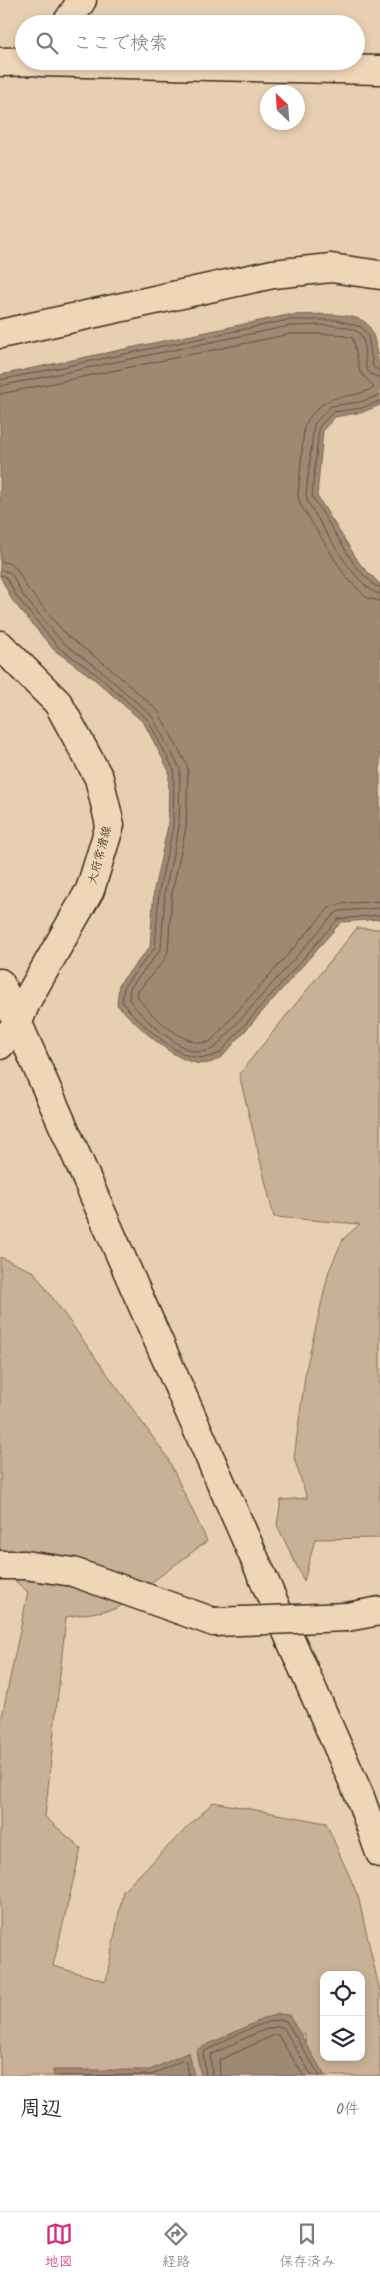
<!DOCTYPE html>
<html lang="ja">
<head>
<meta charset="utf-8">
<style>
  body { margin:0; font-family:Kalam,"Klee One",sans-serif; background:#f2f2f3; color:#2b2b33 }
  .controls { position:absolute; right:15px; bottom:15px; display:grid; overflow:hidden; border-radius:10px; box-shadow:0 2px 8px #0003 }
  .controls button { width:45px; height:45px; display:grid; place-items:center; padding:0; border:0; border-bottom:1px solid #e1e1e2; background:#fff; color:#2b2b33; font:25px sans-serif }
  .compass { position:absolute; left:260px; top:85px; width:45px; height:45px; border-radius:50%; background:#fff; box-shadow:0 2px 8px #0003; rotate:335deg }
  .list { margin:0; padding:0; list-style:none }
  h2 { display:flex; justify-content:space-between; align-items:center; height:65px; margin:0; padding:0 20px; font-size:21px }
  h2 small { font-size:16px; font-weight:400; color:#7c7c81 }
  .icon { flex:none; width:28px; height:28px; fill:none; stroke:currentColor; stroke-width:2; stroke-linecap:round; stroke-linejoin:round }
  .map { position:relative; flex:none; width:380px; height:2076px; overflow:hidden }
  .search { position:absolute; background:#fff; box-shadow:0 2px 8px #0003; left:15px; right:15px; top:15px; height:55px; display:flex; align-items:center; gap:12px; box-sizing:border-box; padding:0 18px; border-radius:28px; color:#7c7c81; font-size:19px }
  .sheet { height:135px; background:#fff }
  nav { display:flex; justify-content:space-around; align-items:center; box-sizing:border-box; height:70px; border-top:1px solid #e1e1e2; background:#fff; font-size:14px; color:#7c7c81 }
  nav a { display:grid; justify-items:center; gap:2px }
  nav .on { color:#db2777 }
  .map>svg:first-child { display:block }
  .green { fill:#c8b196; stroke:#826e5a; fill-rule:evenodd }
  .water { fill:#9e8973; stroke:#766351 }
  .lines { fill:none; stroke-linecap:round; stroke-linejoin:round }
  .shore { stroke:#635040; stroke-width:1 }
  .minor-casing { stroke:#3b2a1e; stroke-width:31 }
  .tertiary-casing { stroke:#3b2a1e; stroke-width:31 }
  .secondary-casing { stroke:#3b2a1e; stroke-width:31 }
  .minor { stroke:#efd6b7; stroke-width:28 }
  .tertiary { stroke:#efd6b7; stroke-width:28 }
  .secondary { stroke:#efd6b7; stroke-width:28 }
  .minor-bridge-casing { stroke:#3b2a1e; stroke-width:31; stroke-linecap:butt }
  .minor-bridge { stroke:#efd6b7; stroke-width:28 }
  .labels { text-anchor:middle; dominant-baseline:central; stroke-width:5; stroke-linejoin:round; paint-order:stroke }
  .street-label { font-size:12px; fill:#3b2a1e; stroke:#efd6b7 }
</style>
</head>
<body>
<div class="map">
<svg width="380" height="2076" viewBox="0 0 380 2076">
  <rect width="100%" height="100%" fill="#e8cfb1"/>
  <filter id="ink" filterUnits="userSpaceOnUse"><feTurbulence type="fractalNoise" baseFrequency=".02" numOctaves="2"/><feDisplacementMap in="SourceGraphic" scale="10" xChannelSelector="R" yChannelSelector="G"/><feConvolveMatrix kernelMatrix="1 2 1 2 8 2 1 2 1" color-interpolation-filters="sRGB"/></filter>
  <g filter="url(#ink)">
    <g class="green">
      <path d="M 357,928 L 380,929 L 380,1538 L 315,1539 L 304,1581 L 277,1525 L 281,1500 L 307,1498 L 294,1458 L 306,1369 L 329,1271 L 343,1239 L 360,1224 L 274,1217 L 239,1074 Z"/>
      <path d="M 0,1257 L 34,1272 L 167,1457 L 207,1541 L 116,1609 L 66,1617 L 45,1817 L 81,1848 L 53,1966 L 106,1981 L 123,1891 L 213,1802 L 326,1823 L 358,1896 L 380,1992 L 380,2076 L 312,2076 L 304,2033 L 226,2076 L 0,2076 L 0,1726 L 28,1592 L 0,1568 ZM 324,1975 L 361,1975 L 361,2057 L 324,2057 Z"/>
    </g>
    <g class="water">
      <path d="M 288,315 C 306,315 349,311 365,322 C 380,333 380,387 380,405 L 363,412 L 335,417 L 323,430 L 317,496 L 360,564 L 380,584 L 380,919 L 341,922 L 223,1056 C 219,1058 214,1062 209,1063 C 179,1070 137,1024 117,1005 L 119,984 L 150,947 L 154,889 L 168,826 L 169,771 L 144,723 L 93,678 L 54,650 L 12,600 L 0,576 L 0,375 Z"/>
      <path d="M 279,2014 L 289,2015 L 325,2076 L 201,2076 L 196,2050 L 265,2018 Z"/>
      <path d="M 189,2052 L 194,2076 L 54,2076 L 53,2070 L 150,2070 Z"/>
    </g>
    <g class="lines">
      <g class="shore">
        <path d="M 0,380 L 288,320 L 337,320 L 361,327 L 368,335 L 373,367 L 380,371"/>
        <path d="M 0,386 L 289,326 C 306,326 344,322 358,332 C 372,343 355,376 380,377"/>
        <path d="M 0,394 L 290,334 L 336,334 L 353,338 L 360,372 L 374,387 C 351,402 335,389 314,412 C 310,417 306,421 304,428 L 298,495 L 300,504 L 346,577 L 367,598 L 380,601"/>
        <path d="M 380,395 L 360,402 L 331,406 L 314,424 L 306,495 L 308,502 C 320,522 358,592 380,594"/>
        <path d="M 380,401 L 362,408 L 333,412 L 319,427 L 312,496 L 356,567 L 375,586 L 380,587"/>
        <path d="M 0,561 L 8,563 L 16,568 L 28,589 L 67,636 L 105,664 L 158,711 L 186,763 L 188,771 L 186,828 L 172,892 L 168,951 L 165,959 L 138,991 L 137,996 C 147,1013 190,1052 211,1041 L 329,908 L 339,904 L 380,901"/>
        <path d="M 0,569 L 11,573 L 22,594 L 62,642 L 100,670 L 152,716 L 180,769 L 179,827 L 165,891 L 161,949 L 130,988 L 129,999 C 139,1016 171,1042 189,1050 C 199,1053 208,1052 216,1047 L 334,914 L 340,911 L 380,908"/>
        <path d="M 0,575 L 6,577 L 17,597 L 58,647 L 96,674 L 148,720 L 174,770 L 173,827 L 159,890 L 155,948 L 124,986 L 122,1001 C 131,1016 172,1052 189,1056 C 201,1059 209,1058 220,1053 L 338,919 L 380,915"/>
        <path d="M 59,2076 L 151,2075 L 183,2060 L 186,2062 L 189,2076"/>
        <path d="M 206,2076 L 203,2052 C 221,2043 269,2015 286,2021 L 320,2076"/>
        <path d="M 212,2076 L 210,2055 C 224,2049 270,2023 283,2027 L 312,2076"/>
        <path d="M 220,2076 L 219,2060 L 277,2034 L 304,2076"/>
      </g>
      <g class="minor-casing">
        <g id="minor">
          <path d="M 0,334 L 273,274 L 331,268 L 380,275"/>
          <path d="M 0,1565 L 25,1565 L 73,1572 L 214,1622"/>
          <path d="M 347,1617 L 380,1611"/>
        </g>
      </g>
      <g class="tertiary-casing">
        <g id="tertiary">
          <path d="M 41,62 L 380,70"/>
          <path d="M 0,983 L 360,1797 L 380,1853"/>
        </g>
      </g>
      <g class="secondary-casing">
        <g id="secondary">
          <path d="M 66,24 L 82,0"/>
          <path d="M 0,62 L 42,61"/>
          <path d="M 0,645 L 58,703 L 99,778 L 110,825 L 90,890 L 27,1000 L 17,1024 L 0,1045"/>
        </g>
      </g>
      <use href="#minor" class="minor"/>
      <use href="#tertiary" class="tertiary"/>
      <use href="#secondary" class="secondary"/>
      <g class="minor-bridge-casing">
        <path id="minor-bridge" d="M 214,1622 L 347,1617"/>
      </g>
      <use href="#minor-bridge" class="minor-bridge"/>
    </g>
  </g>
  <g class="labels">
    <g class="street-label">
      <text transform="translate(100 855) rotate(-75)">大府常滑線</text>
    </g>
  </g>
</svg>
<div class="controls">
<button><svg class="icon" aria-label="locate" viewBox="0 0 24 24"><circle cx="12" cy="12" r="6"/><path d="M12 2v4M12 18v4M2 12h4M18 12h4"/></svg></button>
<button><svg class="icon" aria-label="layers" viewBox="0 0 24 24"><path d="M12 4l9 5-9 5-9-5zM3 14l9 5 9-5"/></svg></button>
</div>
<svg class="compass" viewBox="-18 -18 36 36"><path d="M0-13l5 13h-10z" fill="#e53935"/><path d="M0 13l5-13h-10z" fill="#7c7c81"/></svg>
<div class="search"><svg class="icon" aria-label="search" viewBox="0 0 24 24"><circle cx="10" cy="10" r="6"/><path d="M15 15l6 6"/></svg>ここで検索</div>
</div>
<section class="sheet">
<h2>周辺<small>0件</small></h2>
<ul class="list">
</ul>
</section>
<nav>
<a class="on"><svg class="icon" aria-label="map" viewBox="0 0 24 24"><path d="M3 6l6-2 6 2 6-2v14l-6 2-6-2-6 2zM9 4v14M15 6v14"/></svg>地図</a>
<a><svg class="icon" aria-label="directions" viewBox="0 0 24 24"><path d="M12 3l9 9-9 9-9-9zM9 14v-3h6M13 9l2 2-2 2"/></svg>経路</a>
<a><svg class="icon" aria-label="saved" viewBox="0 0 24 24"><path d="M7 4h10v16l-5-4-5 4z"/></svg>保存済み</a>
</nav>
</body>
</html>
